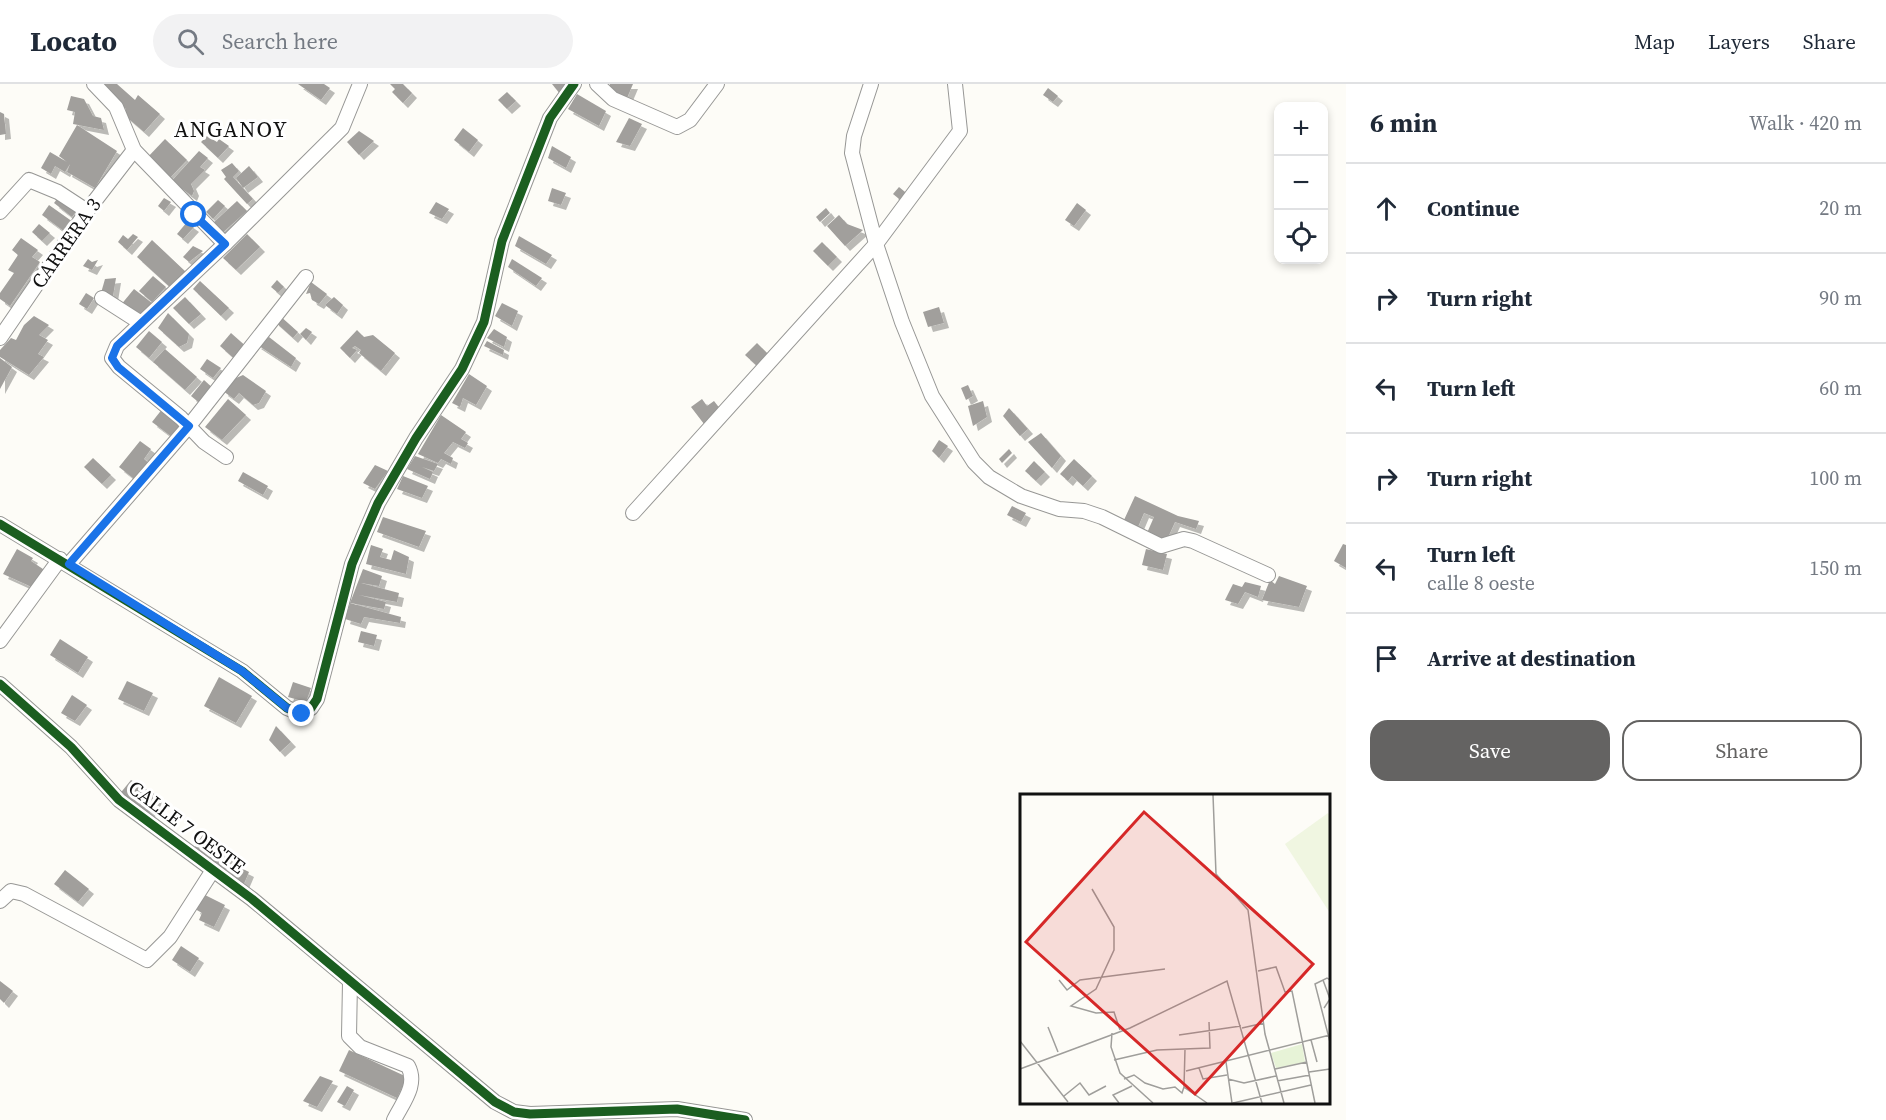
<!DOCTYPE html>
<html lang="en">
<head>
<meta charset="utf-8">
<style>
  body { margin:0; font-family:"Source Serif 4",serif; background:#f2f2f3; color:#1f2937 }
  .controls { position:absolute; right:18px; top:18px; display:grid; overflow:hidden; border-radius:12px; box-shadow:0 3px 9px #0003 }
  .controls button { width:54px; height:54px; display:grid; place-items:center; padding:0; border:0; border-bottom:2px solid #e0e1e3; background:#fff; color:#1f2937; font:30px sans-serif }
  .stop { position:absolute; width:18px; height:18px; margin:-14px; border:4px solid #1a73e8; border-radius:50%; background:#fff }
  .stop.end { background:#1a73e8; border-color:#fff; box-shadow:0 2px 6px #0008 }
  .list { margin:0; padding:0; list-style:none }
  h2 { display:flex; justify-content:space-between; align-items:center; height:78px; margin:0; padding:0 24px; font-size:26px }
  h2 small { font-size:20px; font-weight:400; color:#747a83 }
  .list li { display:grid; grid-template-columns:39px 1fr auto; gap:18px; align-items:center; box-sizing:border-box; height:90px; padding:0 24px; border-top:2px solid #e0e1e3 }
  .list b { display:block; font-size:22px; white-space:nowrap }
  .list p { margin:0; font-size:20px; white-space:nowrap; color:#747a83 }
  .list em { font-size:20px; font-style:normal; color:#747a83 }
  .actions { display:flex; gap:12px; padding:18px 24px }
  .actions a { flex:1; padding:14px 0; border:2px solid #646362; border-radius:18px; text-align:center; font-size:21px; color:#646362 }
  .actions .main { background:#646362; color:#fff }
  .icon { flex:none; width:33px; height:33px; fill:none; stroke:currentColor; stroke-width:2; stroke-linecap:round; stroke-linejoin:round }
  .map { position:relative; flex:none; width:1346px; height:1036px; overflow:hidden }
  header { display:flex; align-items:center; gap:36px; box-sizing:border-box; height:84px; padding:0 30px; background:#fff; border-bottom:2px solid #e0e1e3 }
  header strong { font-size:28px }
  nav { display:flex; gap:33px; margin-inline-start:auto; font-size:21px }
  .search { width:420px; height:54px; background:#f2f2f3; display:flex; align-items:center; gap:15px; box-sizing:border-box; padding:0 21px; border-radius:33px; color:#747a83; font-size:22px }
  main { display:flex }
  aside { flex:1; background:#fff }
  .map>svg:first-child { display:block }
  .building { fill:#a19f9c; filter:url(#shadow) }
  .lines { fill:none; stroke-linecap:round; stroke-linejoin:round }
  .minor-casing { stroke:#979795; stroke-width:16 }
  .minor { stroke:#fffffe; stroke-width:14 }
  .cycleway-casing { stroke:#fff; stroke-width:13 }
  .cycleway { stroke:#1b5e20; stroke-width:9 }
  .route { stroke:#1a73e8; stroke-width:8 }
  .labels { text-anchor:middle; dominant-baseline:central; stroke-width:6; stroke-linejoin:round; paint-order:stroke }
  .street-label { font-size:20px; fill:#111; stroke:#fff }
  .quarter-label { font-size:22px; letter-spacing:1.5px; fill:#111; stroke:#fff }
  .inset-road { fill:none; stroke:#9f9e9b; stroke-width:1.5 }
  .view { fill:#d62828; fill-opacity:0.15; stroke:#d62828; stroke-width:3 }
  .inset-edge { fill:none; stroke:#111; stroke-width:3 }
</style>
</head>
<body>
<header>
<strong>Locato</strong>
<div class="search"><svg class="icon" aria-label="search" viewBox="0 0 24 24"><circle cx="10" cy="10" r="6"/><path d="M15 15l6 6"/></svg>Search here</div>
<nav><a>Map</a><a>Layers</a><a>Share</a></nav>
</header>
<main>
<div class="map">
<svg width="1346" height="1036" viewBox="0 0 1346 1036">
  <defs>
    <filter id="shadow"><feDropShadow dx="5" dy="5" stdDeviation="0" flood-color="#0004"/></filter>
  </defs>
  <rect width="100%" height="100%" fill="#fdfcf7"/>
  <g class="building">
    <path d="M 97,0 L 117,0 L 135,16 L 138,11 L 160,30 L 144,48 L 122,29 L 126,25 Z"/>
    <path d="M 298,0 L 324,0 L 330,4 L 321,16 Z"/>
    <path d="M 390,0 L 403,0 L 412,9 L 403,19 L 392,8 L 395,5 Z"/>
    <path d="M 552,0 L 567,0 L 560,10 Z"/>
    <path d="M 610,0 L 633,0 L 627,14 L 608,6 Z"/>
    <path d="M 1048,4 L 1058,12 L 1053,18 L 1043,11 Z"/>
    <path d="M 507,8 L 516,17 L 507,25 L 498,16 Z"/>
    <path d="M 577,10 L 606,27 L 599,42 L 568,25 Z"/>
    <path d="M 71,12 L 84,15 L 93,32 L 101,34 L 104,46 L 73,40 L 75,28 L 67,26 Z"/>
    <path d="M 0,28 L 4,30 L 6,50 L 0,51 Z"/>
    <path d="M 629,34 L 642,40 L 630,62 L 616,58 Z"/>
    <path d="M 77,41 L 117,67 L 95,104 L 67,88 L 70,80 L 65,88 L 55,82 L 51,90 L 41,84 L 50,68 L 67,78 L 59,72 Z"/>
    <path d="M 463,44 L 478,56 L 469,68 L 454,56 Z"/>
    <path d="M 359,47 L 374,57 L 359,71 L 347,58 Z"/>
    <path d="M 207,52 L 217,58 L 219,55 L 229,62 L 218,74 L 201,58 Z"/>
    <path d="M 165,55 L 187,76 L 168,96 L 146,75 Z"/>
    <path d="M 552,62 L 571,73 L 566,84 L 548,74 Z"/>
    <path d="M 199,67 L 208,74 L 200,83 L 205,86 L 191,100 L 194,107 L 192,112 L 181,104 L 176,109 L 168,101 Z"/>
    <path d="M 232,79 L 239,87 L 233,93 L 253,115 L 247,120 L 224,95 L 226,93 L 221,86 Z"/>
    <path d="M 249,82 L 258,93 L 243,104 L 236,94 Z"/>
    <path d="M 899,103 L 910,112 L 904,119 L 893,110 Z"/>
    <path d="M 552,104 L 566,109 L 561,121 L 548,117 Z"/>
    <path d="M 60,111 L 78,125 L 72,133 L 54,119 Z"/>
    <path d="M 164,114 L 171,118 L 164,127 L 158,122 Z"/>
    <path d="M 218,116 L 225,122 L 213,135 L 206,128 Z"/>
    <path d="M 237,117 L 247,127 L 220,151 L 211,141 Z"/>
    <path d="M 436,118 L 449,125 L 442,135 L 429,129 Z"/>
    <path d="M 1077,119 L 1086,126 L 1074,142 L 1065,136 Z"/>
    <path d="M 49,121 L 73,138 L 65,148 L 42,131 Z"/>
    <path d="M 826,124 L 830,129 L 820,138 L 816,133 Z"/>
    <path d="M 839,131 L 847,140 L 863,146 L 845,162 L 827,142 Z"/>
    <path d="M 187,138 L 194,143 L 183,155 L 177,150 Z"/>
    <path d="M 39,140 L 50,149 L 42,157 L 32,148 Z"/>
    <path d="M 133,150 L 138,153 L 127,166 L 118,158 L 123,151 L 128,155 Z"/>
    <path d="M 247,150 L 260,163 L 236,186 L 223,174 Z"/>
    <path d="M 519,152 L 552,171 L 546,180 L 515,162 Z"/>
    <path d="M 21,154 L 38,166 L 32,173 L 40,178 L 10,222 L 0,215 L 0,209 L 14,189 L 8,186 L 18,171 L 12,166 Z"/>
    <path d="M 152,156 L 187,189 L 172,205 L 137,173 Z"/>
    <path d="M 822,158 L 837,173 L 828,182 L 813,167 Z"/>
    <path d="M 193,162 L 203,167 L 189,178 L 183,173 Z"/>
    <path d="M 88,175 L 92,178 L 98,176 L 92,186 L 83,182 Z"/>
    <path d="M 512,175 L 542,194 L 536,202 L 508,183 Z"/>
    <path d="M 153,192 L 166,203 L 152,218 L 139,207 Z"/>
    <path d="M 116,194 L 113,212 L 101,209 L 105,195 Z"/>
    <path d="M 277,196 L 284,203 L 278,209 L 271,203 Z"/>
    <path d="M 200,197 L 229,224 L 221,232 L 193,205 Z"/>
    <path d="M 311,198 L 327,210 L 319,220 L 312,216 L 310,209 L 306,210 Z"/>
    <path d="M 134,205 L 152,219 L 138,237 L 120,222 Z"/>
    <path d="M 86,209 L 94,214 L 87,225 L 79,220 Z"/>
    <path d="M 185,213 L 201,230 L 189,240 L 173,224 Z"/>
    <path d="M 334,213 L 343,221 L 337,230 L 325,221 Z"/>
    <path d="M 502,219 L 518,227 L 512,242 L 495,232 Z"/>
    <path d="M 939,223 L 944,239 L 928,243 L 923,228 Z"/>
    <path d="M 168,229 L 189,250 L 187,259 L 179,263 L 158,244 Z"/>
    <path d="M 279,231 L 298,248 L 293,254 L 274,237 Z"/>
    <path d="M 34,232 L 49,241 L 39,251 L 48,256 L 38,270 L 44,273 L 29,291 L 0,273 L 0,266 L 11,254 L 16,256 L 24,241 Z"/>
    <path d="M 306,244 L 312,248 L 306,256 L 300,250 Z"/>
    <path d="M 494,245 L 507,253 L 504,263 L 487,254 Z"/>
    <path d="M 357,246 L 364,253 L 373,251 L 395,269 L 381,287 L 359,269 L 361,266 L 355,262 L 352,264 L 357,266 L 350,274 L 340,264 Z"/>
    <path d="M 149,247 L 162,258 L 149,274 L 136,263 Z"/>
    <path d="M 231,249 L 249,265 L 238,278 L 220,262 Z"/>
    <path d="M 269,253 L 296,274 L 291,283 L 256,260 Z"/>
    <path d="M 487,257 L 504,266 L 503,271 L 484,262 Z"/>
    <path d="M 757,259 L 768,270 L 757,282 L 745,271 Z"/>
    <path d="M 165,265 L 197,293 L 185,306 L 153,278 Z"/>
    <path d="M 0,274 L 12,283 L 0,305 Z"/>
    <path d="M 207,275 L 221,284 L 213,294 L 200,285 Z"/>
    <path d="M 469,290 L 487,302 L 476,321 L 463,314 L 460,323 L 452,319 Z"/>
    <path d="M 243,291 L 266,307 L 259,319 L 253,321 L 239,309 L 234,315 L 223,307 L 227,298 Z"/>
    <path d="M 204,296 L 215,306 L 202,321 L 191,312 Z"/>
    <path d="M 968,301 L 973,312 L 966,316 L 961,304 Z"/>
    <path d="M 228,315 L 246,331 L 222,356 L 205,343 Z"/>
    <path d="M 702,315 L 707,322 L 714,317 L 721,326 L 704,340 L 691,323 Z"/>
    <path d="M 983,317 L 987,333 L 973,342 L 968,322 Z"/>
    <path d="M 163,324 L 183,339 L 172,353 L 152,338 Z"/>
    <path d="M 1009,324 L 1028,345 L 1020,352 L 1003,332 Z"/>
    <path d="M 441,331 L 466,348 L 461,355 L 468,359 L 465,364 L 453,358 L 444,369 L 453,374 L 451,380 L 441,375 L 438,379 L 418,370 Z"/>
    <path d="M 1041,349 L 1061,372 L 1052,384 L 1028,358 Z"/>
    <path d="M 939,356 L 948,362 L 939,374 L 932,367 Z"/>
    <path d="M 140,357 L 151,365 L 144,375 L 151,381 L 138,398 L 119,383 Z"/>
    <path d="M 1009,365 L 1012,369 L 1002,379 L 999,375 Z"/>
    <path d="M 415,372 L 438,380 L 434,387 L 422,383 L 433,388 L 430,395 L 407,385 Z"/>
    <path d="M 93,374 L 111,391 L 102,400 L 84,383 Z"/>
    <path d="M 1074,375 L 1092,392 L 1083,402 L 1072,392 L 1068,397 L 1060,390 Z"/>
    <path d="M 1034,377 L 1045,388 L 1036,397 L 1025,387 Z"/>
    <path d="M 375,381 L 388,387 L 375,405 L 363,399 Z"/>
    <path d="M 243,388 L 268,402 L 263,411 L 238,397 Z"/>
    <path d="M 403,392 L 428,402 L 422,414 L 397,405 Z"/>
    <path d="M 1135,412 L 1178,432 L 1199,437 L 1196,445 L 1175,438 L 1166,458 L 1147,449 L 1154,433 L 1144,429 L 1138,443 L 1124,436 Z"/>
    <path d="M 1012,422 L 1026,429 L 1021,438 L 1007,431 Z"/>
    <path d="M 383,433 L 426,447 L 419,463 L 377,448 Z"/>
    <path d="M 1343,460 L 1346,461 L 1346,484 L 1334,477 Z"/>
    <path d="M 371,461 L 383,465 L 380,473 L 391,476 L 394,466 L 409,473 L 406,490 L 366,480 Z"/>
    <path d="M 17,465 L 33,474 L 31,477 L 46,487 L 34,504 L 3,490 Z"/>
    <path d="M 1146,465 L 1167,470 L 1163,486 L 1142,481 Z"/>
    <path d="M 363,485 L 382,492 L 379,502 L 361,499 L 399,509 L 397,518 L 359,511 L 386,518 L 384,525 L 350,519 Z"/>
    <path d="M 1279,492 L 1307,502 L 1299,523 L 1262,516 L 1270,496 L 1275,500 Z"/>
    <path d="M 1245,498 L 1261,502 L 1258,513 L 1245,508 L 1238,520 L 1225,516 L 1233,500 L 1242,503 Z"/>
    <path d="M 350,519 L 401,533 L 400,539 L 364,533 L 361,540 L 345,535 Z"/>
    <path d="M 361,547 L 377,551 L 374,562 L 358,558 Z"/>
    <path d="M 60,555 L 88,573 L 78,589 L 50,571 Z"/>
    <path d="M 219,593 L 252,612 L 236,639 L 204,622 Z"/>
    <path d="M 127,597 L 153,609 L 144,627 L 118,615 Z"/>
    <path d="M 293,598 L 311,604 L 306,618 L 288,613 Z"/>
    <path d="M 72,611 L 87,621 L 75,637 L 61,629 Z"/>
    <path d="M 276,642 L 291,658 L 280,668 L 269,656 Z"/>
    <path d="M 131,696 L 158,712 L 147,734 L 118,712 Z"/>
    <path d="M 204,749 L 232,768 L 224,779 L 228,781 L 225,788 L 192,767 Z"/>
    <path d="M 235,781 L 249,788 L 243,802 L 229,795 Z"/>
    <path d="M 65,786 L 89,805 L 78,818 L 54,800 Z"/>
    <path d="M 203,810 L 225,821 L 214,843 L 199,836 L 202,829 L 195,825 Z"/>
    <path d="M 181,862 L 199,874 L 190,888 L 172,876 Z"/>
    <path d="M 0,897 L 13,907 L 4,919 L 0,915 Z"/>
    <path d="M 349,966 L 407,993 L 397,1014 L 339,987 Z"/>
    <path d="M 320,992 L 333,997 L 317,1023 L 303,1017 Z"/>
    <path d="M 347,1002 L 354,1006 L 345,1022 L 337,1018 Z"/>
  </g>
  <g class="lines">
    <g class="minor-casing">
      <g id="minor">
        <path d="M 94,0 L 116,23 L 134,66 L 225,160"/>
        <path d="M 597,0 L 613,15 L 677,43 L 690,36 L 717,0"/>
        <path d="M 871,0 L 854,52 L 852,69 L 876,160 L 902,238 L 932,312 L 974,378 L 989,393 L 1021,412 L 1059,425 L 1084,427 L 1102,433 L 1161,462 L 1184,455 L 1193,457 L 1268,491"/>
        <path d="M 0,128 L 29,96 L 58,108 L 87,127"/>
        <path d="M 102,214 L 141,239"/>
        <path d="M 0,254 L 87,127 L 134,66"/>
        <path d="M 226,373 L 204,358 L 181,334 L 119,283 L 112,274 L 117,262 L 225,160 L 342,44 L 360,0"/>
        <path d="M 633,429 L 876,160 L 960,47 L 955,0"/>
        <path d="M 0,440 L 242,587 L 287,624 L 302,630 L 311,624 L 317,615 L 352,480 L 365,449 L 378,419 L 416,354 L 462,285 L 484,238 L 502,157 L 550,34 L 574,0"/>
        <path d="M 69,480 L 189,342 L 306,193"/>
        <path d="M 0,557 L 60,475"/>
        <path d="M 0,600 L 71,663 L 119,716 L 252,815 L 495,1018 L 514,1028 L 530,1030 L 677,1025 L 745,1036"/>
        <path d="M 0,817 L 11,807 L 24,810 L 147,876 L 170,853 L 213,786"/>
        <path d="M 350,898 L 349,952 L 360,963 L 408,982 C 418,1001 403,1018 394,1036"/>
      </g>
    </g>
    <use href="#minor" class="minor"/>
    <g class="cycleway-casing">
      <g id="cycleway">
        <path d="M 0,440 L 242,587 L 287,624 L 302,630 L 311,624 L 317,615 L 352,480 L 365,449 L 378,419 L 416,354 L 462,285 L 484,238 L 502,157 L 550,34 L 574,0"/>
        <path d="M 0,600 L 71,663 L 119,716 L 252,815 L 495,1018 L 514,1028 L 530,1030 L 677,1025 L 745,1036"/>
      </g>
    </g>
    <use href="#cycleway" class="cycleway"/>
  </g>
  <g class="lines">
    <path class="route" d="M 194,131 L 225,160 L 117,262 L 112,274 L 118,283 L 189,342 L 69,480 L 242,587 L 287,624 L 302,630"/>
  </g>
  <g class="labels">
    <g class="street-label">
      <text transform="translate(66 159) rotate(-55)">CARRERA 3</text>
      <text transform="translate(187 743) rotate(37)">CALLE 7 OESTE</text>
    </g>
    <g class="quarter-label">
      <text x="231" y="45">ANGANOY</text>
    </g>
  </g>
  <g transform="translate(1020 710)">
    <rect width="310" height="310" fill="#fdfcf7"/>
    <path d="M 282,250 L 285,268 L 256,274 L 251,259 Z" fill="#e7f3d7"/>
    <path d="M 308,19 L 310,22 L 310,119 L 265,50 Z" fill="#f0f6e1"/>
    <path class="inset-road" d="M 193,1 L 196,80 L 228,116 L 245,240 L 264,309M 72,95 L 94,133 L 94,156 L 76,195 L 51,212 L 76,219 L 94,218 L 100,236M 238,177 L 256,173 L 265,198 L 272,197 L 295,309M 39,186 L 47,196 L 60,186 L 145,175M 303,186 L 310,205 L 304,214M 310,186 L 307,184 L 295,190 L 310,248M 28,233 L 38,258M 222,234 L 244,229M 92,239 L 91,253 L 100,279 L 133,309M 159,241 L 221,232M 291,246 L 297,268M 0,247 L 48,308M 165,255 L 164,293 L 187,309M 94,266 L 137,256 L 190,254 L 189,228M 206,268 L 212,309M 179,274 L 183,285 L 207,281M 0,275 L 110,234 L 207,187 L 242,309M 255,275 L 287,268M 166,277 L 310,241M 289,278 L 310,275M 104,285 L 114,281 L 125,289 L 143,295 L 155,293 L 162,299 L 164,293M 208,285 L 224,289 L 256,282M 257,287 L 290,281M 44,302 L 60,289 L 69,301 L 86,292M 99,309 L 93,301 L 112,292M 213,309 L 291,291"/>
    <path class="view" d="M 124,18 L 293,170 L 175,300 L 6,148 Z"/>
    <rect width="310" height="310" class="inset-edge"/>
  </g>
</svg>
<div class="controls">
<button>+</button>
<button>−</button>
<button><svg class="icon" aria-label="locate" viewBox="0 0 24 24"><circle cx="12" cy="12" r="6"/><path d="M12 2v4M12 18v4M2 12h4M18 12h4"/></svg></button>
</div>
<div class="stop" style="left:194px;top:131px"></div>
<div class="stop end" style="left:302px;top:630px"></div>
</div>
<aside>
<h2>6 min<small>Walk · 420 m</small></h2>
<ul class="list">
<li><svg class="icon" aria-label="ahead" viewBox="0 0 24 24"><path d="M12 20V5M6 11l6-6 6 6"/></svg><div><b>Continue</b></div><em>20 m</em></li>
<li><svg class="icon" aria-label="right" viewBox="0 0 24 24"><path d="M7 20v-9h11M14 6l5 5-5 5"/></svg><div><b>Turn right</b></div><em>90 m</em></li>
<li><svg class="icon" aria-label="left" viewBox="0 0 24 24"><path d="M17 20v-9H6M10 6l-5 5 5 5"/></svg><div><b>Turn left</b></div><em>60 m</em></li>
<li><svg class="icon" aria-label="right" viewBox="0 0 24 24"><path d="M7 20v-9h11M14 6l5 5-5 5"/></svg><div><b>Turn right</b></div><em>100 m</em></li>
<li><svg class="icon" aria-label="left" viewBox="0 0 24 24"><path d="M17 20v-9H6M10 6l-5 5 5 5"/></svg><div><b>Turn left</b><p>calle 8 oeste</p></div><em>150 m</em></li>
<li><svg class="icon" aria-label="arrive" viewBox="0 0 24 24"><path d="M6 21V4h12l-3 4 3 4H6"/></svg><div><b>Arrive at destination</b></div></li>
</ul>
<div class="actions"><a class="main">Save</a><a>Share</a></div>
</aside>
</main>
</body>
</html>
